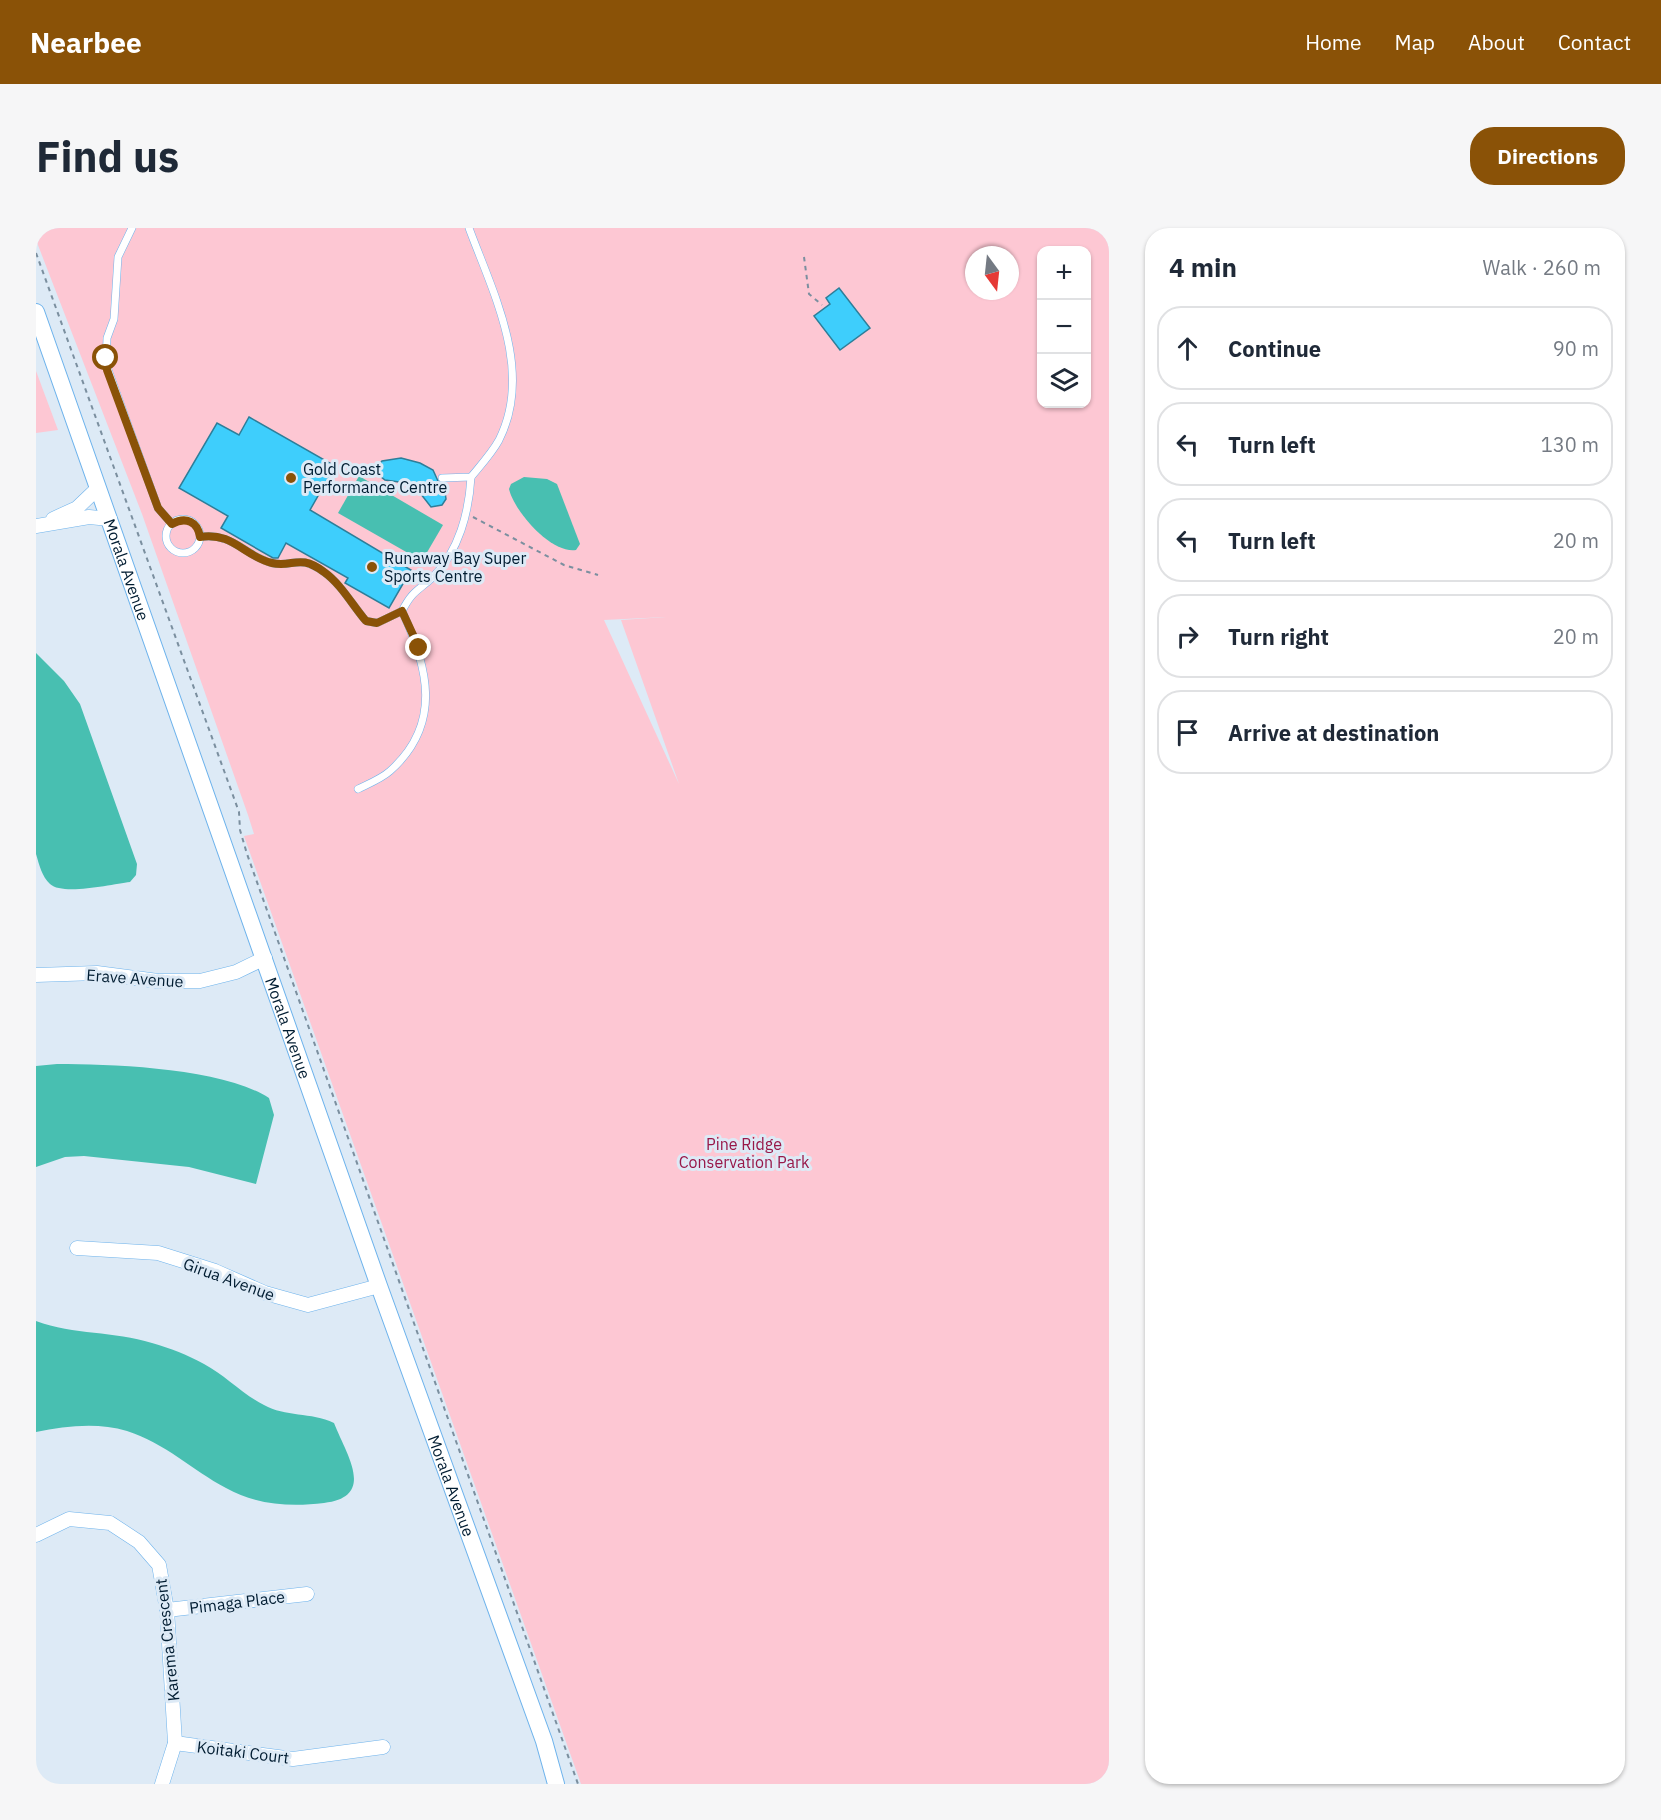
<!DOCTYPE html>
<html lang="en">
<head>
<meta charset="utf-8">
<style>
  body { margin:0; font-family:"IBM Plex Sans",sans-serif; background:#f6f6f7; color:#1f2937 }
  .controls { position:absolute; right:18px; top:18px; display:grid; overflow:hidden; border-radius:12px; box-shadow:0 2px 4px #0004 }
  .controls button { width:54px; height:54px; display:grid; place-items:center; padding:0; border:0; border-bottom:2px solid #e0e1e3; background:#fff; color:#1f2937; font:30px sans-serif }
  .compass { position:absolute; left:929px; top:18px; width:54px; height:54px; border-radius:50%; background:#fff; box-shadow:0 2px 4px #0004; rotate:165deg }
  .stop { position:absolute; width:18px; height:18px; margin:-14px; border:4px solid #8a5207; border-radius:50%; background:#fff }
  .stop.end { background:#8a5207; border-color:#fff; box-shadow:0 2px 6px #0008 }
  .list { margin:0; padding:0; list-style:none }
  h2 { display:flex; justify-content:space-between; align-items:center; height:78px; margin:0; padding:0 24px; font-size:26px }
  h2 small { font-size:20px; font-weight:400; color:#747a83 }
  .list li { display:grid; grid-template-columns:39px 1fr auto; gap:18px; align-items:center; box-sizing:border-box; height:84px; margin:0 12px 12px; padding:0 12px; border:2px solid #e0e1e3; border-radius:24px }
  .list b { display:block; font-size:22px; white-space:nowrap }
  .list em { font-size:20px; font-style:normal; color:#747a83 }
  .icon { flex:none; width:33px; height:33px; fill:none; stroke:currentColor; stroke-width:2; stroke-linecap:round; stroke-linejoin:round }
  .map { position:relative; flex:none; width:1073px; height:1556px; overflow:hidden; border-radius:24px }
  header { display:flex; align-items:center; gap:36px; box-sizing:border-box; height:84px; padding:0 30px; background:#8a5207; color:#fff }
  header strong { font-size:28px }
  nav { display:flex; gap:33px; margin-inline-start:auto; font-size:21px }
  .intro { display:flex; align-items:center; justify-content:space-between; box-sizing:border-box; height:144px; padding:0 36px }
  h1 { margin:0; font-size:42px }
  .button { padding:15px 27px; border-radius:24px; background:#8a5207; color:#fff; font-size:21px; font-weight:700 }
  main { display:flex; gap:36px; padding:0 36px }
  aside { flex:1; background:#fff; border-radius:24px; box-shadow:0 2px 4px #0004 }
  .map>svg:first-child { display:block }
  .green { fill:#fdc7d3; fill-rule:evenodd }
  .water { fill:#48bfb1 }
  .building { fill:#3ecefc; stroke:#2d7e99; stroke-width:1.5 }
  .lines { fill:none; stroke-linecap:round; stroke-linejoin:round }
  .service-casing { stroke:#6eb3ec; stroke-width:8 }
  .minor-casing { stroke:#6eb3ec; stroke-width:15 }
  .tertiary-casing { stroke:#6eb3ec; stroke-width:18 }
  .path { stroke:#7b8f9f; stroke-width:2; stroke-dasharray:4.5 4.5; stroke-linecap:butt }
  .service { stroke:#fff; stroke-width:7 }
  .minor { stroke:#fff; stroke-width:14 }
  .tertiary { stroke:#fff; stroke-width:16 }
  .route { stroke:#8a5207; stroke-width:8 }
  .poi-dot { fill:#8a5207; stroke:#ddeaf6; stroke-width:2 }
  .labels { text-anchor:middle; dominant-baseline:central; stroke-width:6; stroke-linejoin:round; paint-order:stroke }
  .poi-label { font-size:16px; fill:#001c31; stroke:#ddeaf6; text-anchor:start }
  .street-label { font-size:16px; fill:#001c31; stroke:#ddeaf6 }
  .park-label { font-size:16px; fill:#981849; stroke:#ddeaf6 }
</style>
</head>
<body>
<header>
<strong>Nearbee</strong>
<nav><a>Home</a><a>Map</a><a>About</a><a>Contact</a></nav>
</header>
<div class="intro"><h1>Find us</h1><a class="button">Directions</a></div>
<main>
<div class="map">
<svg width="1073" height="1556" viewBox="0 0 1073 1556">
  <rect width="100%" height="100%" fill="#ddeaf6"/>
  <g class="green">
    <path d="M 0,0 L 1073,0 L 1073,1556 L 545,1556 L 208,608 L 218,606 L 212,587 L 106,286 L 0,12 ZM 1005,22 L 1050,22 L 1050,176 L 1005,176 ZM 938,27 L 974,27 L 974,63 L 938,63 ZM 630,389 L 585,392 L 643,556 L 568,392 Z"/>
    <path d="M 0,143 L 22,202 L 0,205 Z"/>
  </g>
  <g class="water">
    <path d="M 323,248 L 407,297 L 386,333 L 302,285 Z"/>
    <path d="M 488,249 L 511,251 L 521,256 L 544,316 L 540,322 C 515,326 478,283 473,261 L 475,256 Z"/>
    <path d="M 0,425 L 28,453 L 44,476 L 101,636 L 100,647 L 94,654 C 76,656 27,668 14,656 C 6,649 3,636 0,626 Z"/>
    <path d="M 21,836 C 78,836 186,840 233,870 L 238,887 L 220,956 L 153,939 L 48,928 L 29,929 L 0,939 L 0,838 Z"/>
    <path d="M 0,1093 C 38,1107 78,1103 116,1115 C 134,1120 152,1127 168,1136 C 189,1147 206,1166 228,1177 C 249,1189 275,1184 298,1195 C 310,1226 341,1269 288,1275 C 254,1279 220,1277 190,1260 C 156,1242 129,1215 91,1203 C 61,1194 30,1198 0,1204 Z"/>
  </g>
  <g class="building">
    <path d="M 803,60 L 834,100 L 804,122 L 778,88 L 794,76 L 790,70 Z"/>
    <path d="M 213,189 L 299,238 L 274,282 L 375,342 L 353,380 L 309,355 L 312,350 L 250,315 L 242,330 L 237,330 L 185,300 L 192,288 L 143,260 L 181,195 L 203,207 Z"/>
    <path d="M 365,230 L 384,235 L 397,242 L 402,253 L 408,257 L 410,271 L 406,277 L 395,279 L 377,256 L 349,252 L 344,248 L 342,237 L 346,233 Z"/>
  </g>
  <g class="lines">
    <g class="service-casing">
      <g id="service">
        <path d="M 96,0 L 82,29 L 78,91 L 71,110 L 70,136 L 122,280 L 136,296"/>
        <path d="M 406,250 L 435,249 C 444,238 456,225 463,212 C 498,143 457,65 433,0"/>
        <circle cx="147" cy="308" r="17"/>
        <path d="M 164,309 C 198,304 208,328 236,335 C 257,340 262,325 288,344 C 305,356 317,378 330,393 L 341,395 L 366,383"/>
        <path d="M 322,561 C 332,556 345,551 354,543 C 407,496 392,439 366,383 C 377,362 381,364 397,349 C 423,323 433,284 435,249"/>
      </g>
    </g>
    <g class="minor-casing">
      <g id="minor">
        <path d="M 17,291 L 41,280 L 62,260"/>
        <path d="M 0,298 L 53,289 L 74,291"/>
        <path d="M 0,747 L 61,745 L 122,753 L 164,753 L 200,744 L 229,730"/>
        <path d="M 41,1020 L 122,1025 L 179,1043 L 229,1065 L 272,1077 L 343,1058"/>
        <path d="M 0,1307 L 33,1291 L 74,1295 L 103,1314 L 123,1337 L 131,1382 L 139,1515 L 126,1556"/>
        <path d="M 131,1382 L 271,1366"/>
        <path d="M 139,1515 L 257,1531 L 347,1519"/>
      </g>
    </g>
    <g class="tertiary-casing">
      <g id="tertiary">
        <path id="s1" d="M 0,84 L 343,1058 L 508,1513 L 520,1556"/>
      </g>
    </g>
    <g class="path">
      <path d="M 0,25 L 203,584 L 204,602 L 211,626 L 542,1556"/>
      <path d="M 768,29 L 773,66 L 786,77"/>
      <path d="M 437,289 L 528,337 L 562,347"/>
    </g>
    <use href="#service" class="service"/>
    <use href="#minor" class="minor"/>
    <use href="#tertiary" class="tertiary"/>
  </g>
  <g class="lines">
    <path class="route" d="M 70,130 L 71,142 L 122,280 L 136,296 C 150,288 162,294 164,309 C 198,304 207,328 236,335 C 257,340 263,325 288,344 C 305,356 317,378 330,393 L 341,395 L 366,383 L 383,420"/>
  </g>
  <g class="poi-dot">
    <circle cx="255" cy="250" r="6"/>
    <circle cx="336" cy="339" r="6"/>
  </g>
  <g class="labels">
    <g class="poi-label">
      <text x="267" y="241">Gold Coast<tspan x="267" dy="18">Performance Centre</tspan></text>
      <text x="348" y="330">Runaway Bay Super<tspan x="348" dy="18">Sports Centre</tspan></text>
    </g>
    <g class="street-label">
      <text stroke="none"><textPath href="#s1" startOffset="273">Morala Avenue</textPath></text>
      <text transform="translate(99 750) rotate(4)">Erave Avenue</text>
      <text stroke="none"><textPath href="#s1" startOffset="759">Morala Avenue</textPath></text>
      <text transform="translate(193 1051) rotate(20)">Girua Avenue</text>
      <text stroke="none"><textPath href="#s1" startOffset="1245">Morala Avenue</textPath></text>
      <text transform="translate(201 1374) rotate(-7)">Pimaga Place</text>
      <text transform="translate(131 1412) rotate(-96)">Karema Crescent</text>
      <text transform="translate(207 1524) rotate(7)">Koitaki Court</text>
    </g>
    <g class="park-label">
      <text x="708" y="916">Pine Ridge<tspan x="708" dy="18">Conservation Park</tspan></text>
    </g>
  </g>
</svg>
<div class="controls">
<button>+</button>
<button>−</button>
<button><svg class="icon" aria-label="layers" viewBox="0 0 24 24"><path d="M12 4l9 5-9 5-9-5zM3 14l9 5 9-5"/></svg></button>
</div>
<svg class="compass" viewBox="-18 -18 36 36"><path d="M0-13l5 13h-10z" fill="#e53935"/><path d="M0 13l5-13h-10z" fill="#747a83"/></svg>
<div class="stop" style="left:70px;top:130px"></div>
<div class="stop end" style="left:383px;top:420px"></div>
</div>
<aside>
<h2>4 min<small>Walk · 260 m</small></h2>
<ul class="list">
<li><svg class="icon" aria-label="ahead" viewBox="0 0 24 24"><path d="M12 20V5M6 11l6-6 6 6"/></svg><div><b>Continue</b></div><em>90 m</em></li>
<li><svg class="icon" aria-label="left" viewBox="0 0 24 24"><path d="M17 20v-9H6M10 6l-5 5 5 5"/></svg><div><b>Turn left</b></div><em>130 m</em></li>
<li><svg class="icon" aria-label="left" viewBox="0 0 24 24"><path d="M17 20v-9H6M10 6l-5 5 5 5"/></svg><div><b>Turn left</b></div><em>20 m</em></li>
<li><svg class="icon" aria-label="right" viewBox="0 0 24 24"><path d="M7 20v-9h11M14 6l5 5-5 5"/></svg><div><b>Turn right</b></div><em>20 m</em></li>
<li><svg class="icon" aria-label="arrive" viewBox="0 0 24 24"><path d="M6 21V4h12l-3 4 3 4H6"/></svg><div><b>Arrive at destination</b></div></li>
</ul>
</aside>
</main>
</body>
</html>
